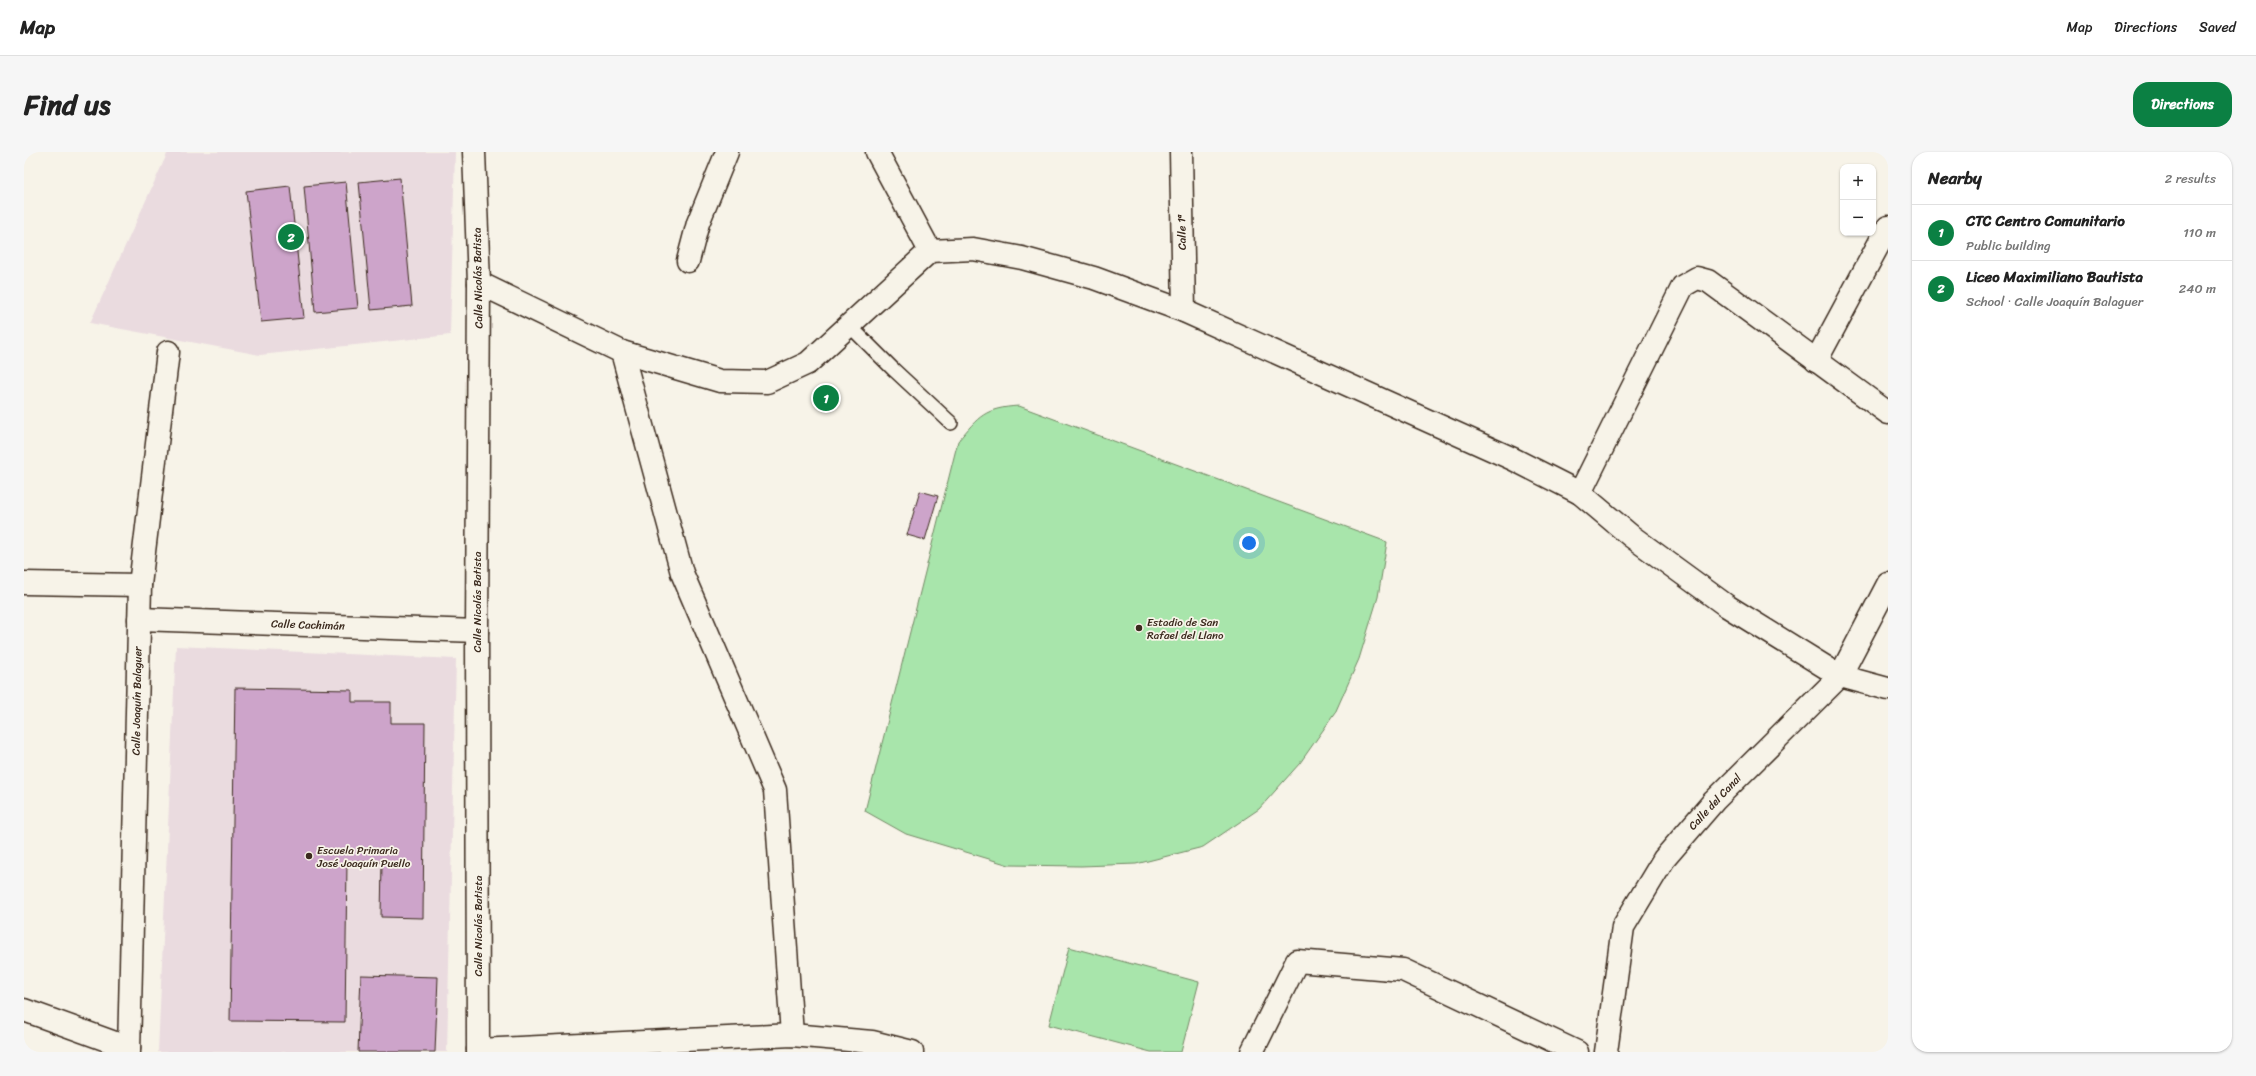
<!DOCTYPE html>
<html lang="en">
<head>
<meta charset="utf-8">
<style>
  body { margin:0; font-family:Sriracha,sans-serif; background:#f6f6f6; color:#222 }
  .controls { position:absolute; right:12px; top:12px; display:grid; overflow:hidden; border-radius:8px; box-shadow:0 1px 3px #0004 }
  .controls button { width:36px; height:36px; display:grid; place-items:center; padding:0; border:0; border-bottom:1px solid #e0e0e0; background:#fff; color:#222; font:20px sans-serif }
  .you { position:absolute; left:1225px; top:391px; width:14px; height:14px; margin:-10px; border:3px solid #fff; border-radius:50%; background:#1a73e8; box-shadow:0 0 0 6px #1a73e833 }
  .badge { display:grid; place-items:center; width:26px; height:26px; border-radius:50%; background:#0b8043; color:#fff; font-size:13px; font-weight:700 }
  .pin { position:absolute; translate:-50% -50%; border:2px solid #fff; box-shadow:0 1px 4px #0006 }
  .list { margin:0; padding:0; list-style:none }
  h2 { display:flex; justify-content:space-between; align-items:center; height:52px; margin:0; padding:0 16px; font-size:17px }
  h2 small { font-size:13px; font-weight:400; color:#767676 }
  .list li { display:grid; grid-template-columns:26px 1fr auto; gap:12px; align-items:center; box-sizing:border-box; height:56px; padding:0 16px; border-top:1px solid #e0e0e0 }
  .list b { display:block; font-size:15px; white-space:nowrap }
  .list p { margin:0; font-size:13px; white-space:nowrap; color:#767676 }
  .list em { font-size:13px; font-style:normal; color:#767676 }
  .map { position:relative; flex:none; width:1864px; height:900px; overflow:hidden; border-radius:16px }
  header { display:flex; align-items:center; gap:24px; box-sizing:border-box; height:56px; padding:0 20px; background:#fff; border-bottom:1px solid #e0e0e0 }
  header strong { font-size:19px }
  nav { display:flex; gap:22px; margin-inline-start:auto; font-size:14px }
  .intro { display:flex; align-items:center; justify-content:space-between; box-sizing:border-box; height:96px; padding:0 24px }
  h1 { margin:0; font-size:28px }
  .button { padding:10px 18px; border-radius:16px; background:#0b8043; color:#fff; font-size:14px; font-weight:700 }
  main { display:flex; gap:24px; padding:0 24px }
  aside { flex:1; background:#fff; border-radius:16px; box-shadow:0 1px 3px #0004 }
  .map>svg:first-child { display:block }
  .built { fill:#eadbdf }
  .green { fill:#a8e5ab; stroke:#728864 }
  .building { fill:#cda4ca; stroke:#3b2a1e }
  .lines { fill:none; stroke-linecap:round; stroke-linejoin:round }
  .service-casing { stroke:#3b2a1e; stroke-width:16 }
  .minor-casing { stroke:#3b2a1e; stroke-width:25 }
  .service { stroke:#f7f3e8; stroke-width:13 }
  .minor { stroke:#f7f3e8; stroke-width:22 }
  .poi-dot { fill:#3b2a1e; stroke:#f7f3e8; stroke-width:1.5 }
  .labels { text-anchor:middle; dominant-baseline:central; stroke-width:3.5; stroke-linejoin:round; paint-order:stroke }
  .street-label { font-size:11px; fill:#3b2a1e; stroke:#f7f3e8 }
  .poi-label { font-size:11px; fill:#3b2a1e; stroke:#f7f3e8; text-anchor:start }
</style>
</head>
<body>
<header>
<strong>Map</strong>
<nav><a>Map</a><a>Directions</a><a>Saved</a></nav>
</header>
<div class="intro"><h1>Find us</h1><a class="button">Directions</a></div>
<main>
<div class="map">
<svg width="1864" height="900" viewBox="0 0 1864 900">
  <rect width="100%" height="100%" fill="#f7f3e8"/>
  <filter id="ink" filterUnits="userSpaceOnUse"><feTurbulence type="fractalNoise" baseFrequency=".025" numOctaves="2"/><feDisplacementMap in="SourceGraphic" scale="8" xChannelSelector="R" yChannelSelector="G"/><feConvolveMatrix kernelMatrix="1 2 1 2 8 2 1 2 1" color-interpolation-filters="sRGB"/></filter>
  <g filter="url(#ink)">
    <g class="built">
      <path d="M 144,0 L 431,0 L 426,183 L 236,203 L 66,171 Z"/>
      <path d="M 152,494 L 432,507 L 423,900 L 134,900 Z"/>
    </g>
    <g class="green">
      <path d="M 995,254 L 1363,390 L 1354,445 L 1335,507 L 1311,561 L 1276,611 L 1235,657 L 1179,695 L 1112,712 L 1057,714 L 985,713 L 882,682 L 841,659 L 934,289 C 955,264 961,256 995,254 Z"/>
      <path d="M 1045,795 L 1175,830 L 1157,900 L 1127,900 L 1025,873 Z"/>
    </g>
    <g class="building">
      <path d="M 376,26 L 388,154 L 347,158 L 335,30 Z"/>
      <path d="M 322,30 L 334,156 L 291,160 L 280,34 Z"/>
      <path d="M 266,34 L 280,166 L 237,170 L 222,39 Z"/>
      <path d="M 896,339 L 914,344 L 901,388 L 883,383 Z"/>
      <path d="M 211,536 L 328,538 L 328,550 L 367,550 L 367,571 L 401,571 L 399,766 L 357,765 L 358,710 L 323,709 L 321,870 L 206,869 Z"/>
      <path d="M 337,823 L 414,825 L 411,900 L 334,900 Z"/>
    </g>
    <g class="lines">
      <g class="service-casing">
        <path id="service" d="M 826,174 L 869,217 L 927,271"/>
      </g>
      <g class="minor-casing">
        <g id="minor">
          <path d="M 450,0 L 455,131 L 453,479 L 454,900"/>
          <path d="M 853,0 L 906,99"/>
          <path d="M 1157,0 L 1160,159"/>
          <path d="M 664,109 L 674,71 L 703,0"/>
          <path d="M 455,131 L 598,200 L 696,229 L 743,230 L 784,211 L 906,99 L 949,97 L 998,106 L 1070,126 L 1160,159 L 1489,307 L 1556,341 L 1607,384 L 1703,454 L 1816,524 L 1864,537"/>
          <path d="M 598,200 L 658,421 L 751,638 L 768,883"/>
          <path d="M 1792,209 L 1864,75"/>
          <path d="M 1556,341 L 1659,134 L 1673,126 L 1684,129 L 1864,261"/>
          <path d="M 0,431 L 116,433"/>
          <path d="M 115,467 L 453,479"/>
          <path d="M 0,858 L 105,896"/>
          <path d="M 454,898 L 768,883 L 848,890 L 888,900"/>
          <path d="M 105,900 L 116,433 L 144,200"/>
          <path d="M 1228,900 L 1273,809 L 1379,818 L 1553,900"/>
          <path d="M 1582,900 L 1599,775 L 1640,707 L 1690,649 L 1816,524 L 1864,432"/>
        </g>
      </g>
      <use href="#service" class="service"/>
      <use href="#minor" class="minor"/>
    </g>
  </g>
  <g class="poi-dot">
    <circle cx="1115" cy="476" r="4"/>
    <circle cx="285" cy="704" r="4"/>
  </g>
  <g class="labels">
    <g class="street-label">
      <text transform="translate(1158 80) rotate(-91)">Calle 1ª</text>
      <text transform="translate(454 126) rotate(-91)">Calle Nicolás Batista</text>
      <text transform="translate(453 450) rotate(-90)">Calle Nicolás Batista</text>
      <text transform="translate(284 473) rotate(2)">Calle Cachimán</text>
      <text transform="translate(113 549) rotate(-89)">Calle Joaquín Balaguer</text>
      <text transform="translate(1691 650) rotate(-47)">Calle del Canal</text>
      <text transform="translate(454 774) rotate(-90)">Calle Nicolás Batista</text>
    </g>
    <g class="poi-label">
      <text x="1123" y="470">Estadio de San<tspan x="1123" dy="13">Rafael del Llano</tspan></text>
      <text x="293" y="698">Escuela Primaria<tspan x="293" dy="13">José Joaquín Puello</tspan></text>
    </g>
  </g>
</svg>
<div class="controls">
<button>+</button>
<button>−</button>
</div>
<div class="you"></div>
<div class="pin badge" style="left:802px;top:246px">1</div>
<div class="pin badge" style="left:267px;top:85px">2</div>
</div>
<aside>
<h2>Nearby<small>2 results</small></h2>
<ul class="list">
<li><span class="badge">1</span><div><b>CTC Centro Comunitario</b><p>Public building</p></div><em>110 m</em></li>
<li><span class="badge">2</span><div><b>Liceo Maximiliano Bautista</b><p>School · Calle Joaquín Balaguer</p></div><em>240 m</em></li>
</ul>
</aside>
</main>
</body>
</html>
